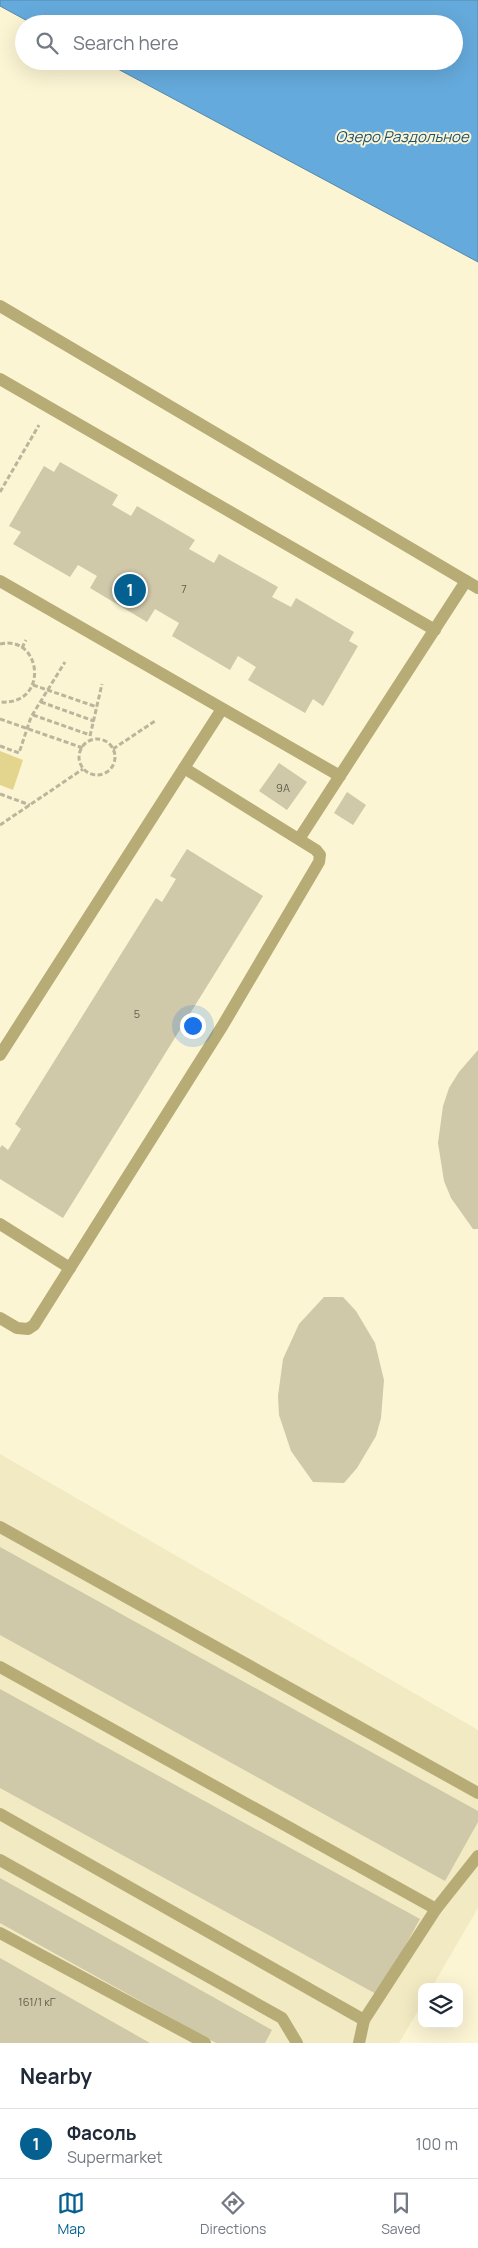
<!DOCTYPE html>
<html lang="en">
<head>
<meta charset="utf-8">
<style>
  body { margin:0; font-family:Manrope,sans-serif; background:#f2f2f3; color:#1f2937 }
  .controls { position:absolute; right:15px; bottom:15px; display:grid; overflow:hidden; border-radius:10px; box-shadow:0 5px 20px #0002 }
  .controls button { width:45px; height:45px; display:grid; place-items:center; padding:0; border:0; border-bottom:1px solid #e0e1e3; background:#fff; color:#1f2937; font:25px sans-serif }
  .you { position:absolute; left:192px; top:1025px; width:18px; height:18px; margin:-12px; border:4px solid #fff; border-radius:50%; background:#1a73e8; box-shadow:0 0 0 8px #1a73e833 }
  .badge { display:grid; place-items:center; width:32px; height:32px; border-radius:50%; background:#046090; color:#fff; font-size:16px; font-weight:700 }
  .pin { position:absolute; translate:-50% -50%; border:2px solid #fff; box-shadow:0 1px 5px #0006 }
  .list { margin:0; padding:0; list-style:none }
  h2 { display:flex; justify-content:space-between; align-items:center; height:65px; margin:0; padding:0 20px; font-size:21px }
  h2 small { font-size:16px; font-weight:400; color:#747a83 }
  .list li { display:grid; grid-template-columns:32px 1fr auto; gap:15px; align-items:center; box-sizing:border-box; height:70px; padding:0 20px; border-top:1px solid #e0e1e3 }
  .list b { display:block; font-size:19px; white-space:nowrap }
  .list p { margin:0; font-size:16px; white-space:nowrap; color:#747a83 }
  .list em { font-size:16px; font-style:normal; color:#747a83 }
  .icon { flex:none; width:28px; height:28px; fill:none; stroke:currentColor; stroke-width:2; stroke-linecap:round; stroke-linejoin:round }
  .map { position:relative; flex:none; width:478px; height:2043px; overflow:hidden }
  .search { position:absolute; background:#fff; box-shadow:0 5px 20px #0002; left:15px; right:15px; top:15px; height:55px; display:flex; align-items:center; gap:12px; box-sizing:border-box; padding:0 18px; border-radius:28px; color:#747a83; font-size:19px }
  .sheet { height:135px; background:#fff }
  nav { display:flex; justify-content:space-around; align-items:center; box-sizing:border-box; height:70px; border-top:1px solid #e0e1e3; background:#fff; font-size:14px; color:#747a83 }
  nav a { display:grid; justify-items:center; gap:2px }
  nav .on { color:#046090 }
  .map>svg:first-child { display:block }
  .built { fill:#f2eac2 }
  .green { fill:#e4d58e }
  .water { fill:#65aadc; stroke:#5888a7 }
  .building { fill:#cfc8a9 }
  .lines { fill:none; stroke-linecap:round; stroke-linejoin:round }
  .path { stroke:#bab59b; stroke-width:3; stroke-dasharray:5 2.5; stroke-linecap:butt }
  .minor { stroke:#b7ac76; stroke-width:12 }
  .labels { text-anchor:middle; dominant-baseline:central; stroke-width:4; stroke-linejoin:round; paint-order:stroke }
  .number-label { font-size:11px; fill:#605d4b }
  .water-label { font-size:15px; font-style:italic; fill:#1e5173; stroke:#fcf5d4 }
</style>
</head>
<body>
<div class="map">
<svg width="478" height="2043" viewBox="0 0 478 2043">
  <rect width="100%" height="100%" fill="#fcf5d4"/>
  <path class="built" d="M 0,1454 L 478,1730 L 478,1908 L 432,1987 L 422,1987 L 422,2004 L 399,2043 L 0,2043 Z"/>
  <path class="green" d="M 0,751 L 23,760 L 13,790 L 0,785 Z"/>
  <path class="water" d="M 0,0 L 478,0 L 478,262 L 103,61 L 454,61 L 454,24 L 33,24 L 0,6 Z"/>
  <g class="building">
    <path d="M 60,462 L 118,495 L 112,505 L 131,516 L 137,506 L 195,540 L 189,549 L 214,563 L 219,554 L 278,587 L 272,597 L 291,607 L 296,598 L 354,632 L 349,641 L 358,646 L 323,706 L 313,699 L 305,713 L 248,680 L 256,667 L 238,656 L 230,670 L 172,636 L 179,623 L 155,609 L 147,622 L 90,588 L 97,576 L 78,565 L 70,577 L 13,544 L 21,532 L 9,526 L 44,466 L 54,472 Z"/>
    <path d="M 279,763 L 307,782 L 287,810 L 259,791 Z"/>
    <path d="M 347,792 L 366,805 L 353,825 L 334,813 Z"/>
    <path d="M 187,849 L 263,896 L 63,1218 L 0,1179 L 0,1148 L 2,1145 L 8,1150 L 21,1129 L 15,1124 L 156,898 L 162,902 L 176,879 L 170,876 Z"/>
    <path d="M 478,1050 L 478,1229 L 473,1229 L 451,1198 L 444,1181 L 438,1143 L 443,1106 L 449,1088 L 459,1072 Z"/>
    <path d="M 324,1297 L 343,1297 L 356,1311 L 375,1343 L 384,1380 L 381,1418 L 376,1436 L 357,1468 L 344,1483 L 313,1482 L 291,1451 L 279,1415 L 278,1396 L 283,1359 L 299,1324 Z"/>
    <path d="M 0,1547 L 478,1811 L 478,1822 L 445,1881 L 0,1635 Z"/>
    <path d="M 0,1689 L 420,1919 L 378,1995 L 0,1788 Z"/>
    <path d="M 0,1878 L 272,2030 L 265,2043 L 216,2043 L 0,1923 Z"/>
    <path d="M 0,1958 L 150,2043 L 0,2043 Z"/>
  </g>
  <g class="lines">
    <g class="path">
      <path d="M 0,492 L 39,425"/>
      <path d="M 0,644 C 42,634 50,706 0,702"/>
      <path d="M 22,648 L 26,640"/>
      <path d="M 33,685 L 97,707"/>
      <path d="M 41,702 L 94,721"/>
      <path d="M 33,715 L 90,735"/>
      <path d="M 0,719 L 83,748"/>
      <path d="M 90,736 L 102,684"/>
      <circle cx="97" cy="757" r="18"/>
      <path d="M 0,746 L 19,753 L 31,717 L 65,662"/>
      <path d="M 113,749 L 155,721"/>
      <path d="M 0,794 L 30,805"/>
      <path d="M 0,825 L 83,769"/>
    </g>
    <g class="minor">
      <path d="M 0,306 L 478,588"/>
      <path d="M 0,379 L 435,630"/>
      <path d="M 0,581 L 340,776"/>
      <path d="M 184,768 L 222,709"/>
      <path d="M 299,839 L 466,581"/>
      <path d="M 0,1055 L 184,768 L 316,850 L 320,855 L 319,862 L 223,1025 L 34,1325 L 28,1329 L 17,1328 L 0,1318"/>
      <path d="M 0,1224 L 70,1268"/>
      <path d="M 0,1527 L 478,1793"/>
      <path d="M 0,1667 L 436,1909"/>
      <path d="M 0,1814 L 364,2020"/>
      <path d="M 0,1860 L 282,2018 L 297,2043"/>
      <path d="M 0,1933 L 205,2043"/>
      <path d="M 359,2043 L 364,2020 L 436,1909 L 478,1856"/>
    </g>
  </g>
  <g class="labels">
    <g class="number-label">
      <text x="184" y="588">7</text>
      <text x="283" y="787">9А</text>
      <text x="137" y="1013">5</text>
      <text x="37" y="2001">161/1 кГ</text>
    </g>
    <g class="water-label">
      <text x="402" y="136">Озеро Раздольное</text>
    </g>
  </g>
</svg>
<div class="controls">
<button><svg class="icon" aria-label="layers" viewBox="0 0 24 24"><path d="M12 4l9 5-9 5-9-5zM3 14l9 5 9-5"/></svg></button>
</div>
<div class="you"></div>
<div class="pin badge" style="left:130px;top:590px">1</div>
<div class="search"><svg class="icon" aria-label="search" viewBox="0 0 24 24"><circle cx="10" cy="10" r="6"/><path d="M15 15l6 6"/></svg>Search here</div>
</div>
<section class="sheet">
<h2>Nearby<small></small></h2>
<ul class="list">
<li><span class="badge">1</span><div><b>Фасоль</b><p>Supermarket</p></div><em>100 m</em></li>
</ul>
</section>
<nav>
<a class="on"><svg class="icon" aria-label="map" viewBox="0 0 24 24"><path d="M3 6l6-2 6 2 6-2v14l-6 2-6-2-6 2zM9 4v14M15 6v14"/></svg>Map</a>
<a><svg class="icon" aria-label="directions" viewBox="0 0 24 24"><path d="M12 3l9 9-9 9-9-9zM9 14v-3h6M13 9l2 2-2 2"/></svg>Directions</a>
<a><svg class="icon" aria-label="saved" viewBox="0 0 24 24"><path d="M7 4h10v16l-5-4-5 4z"/></svg>Saved</a>
</nav>
</body>
</html>
